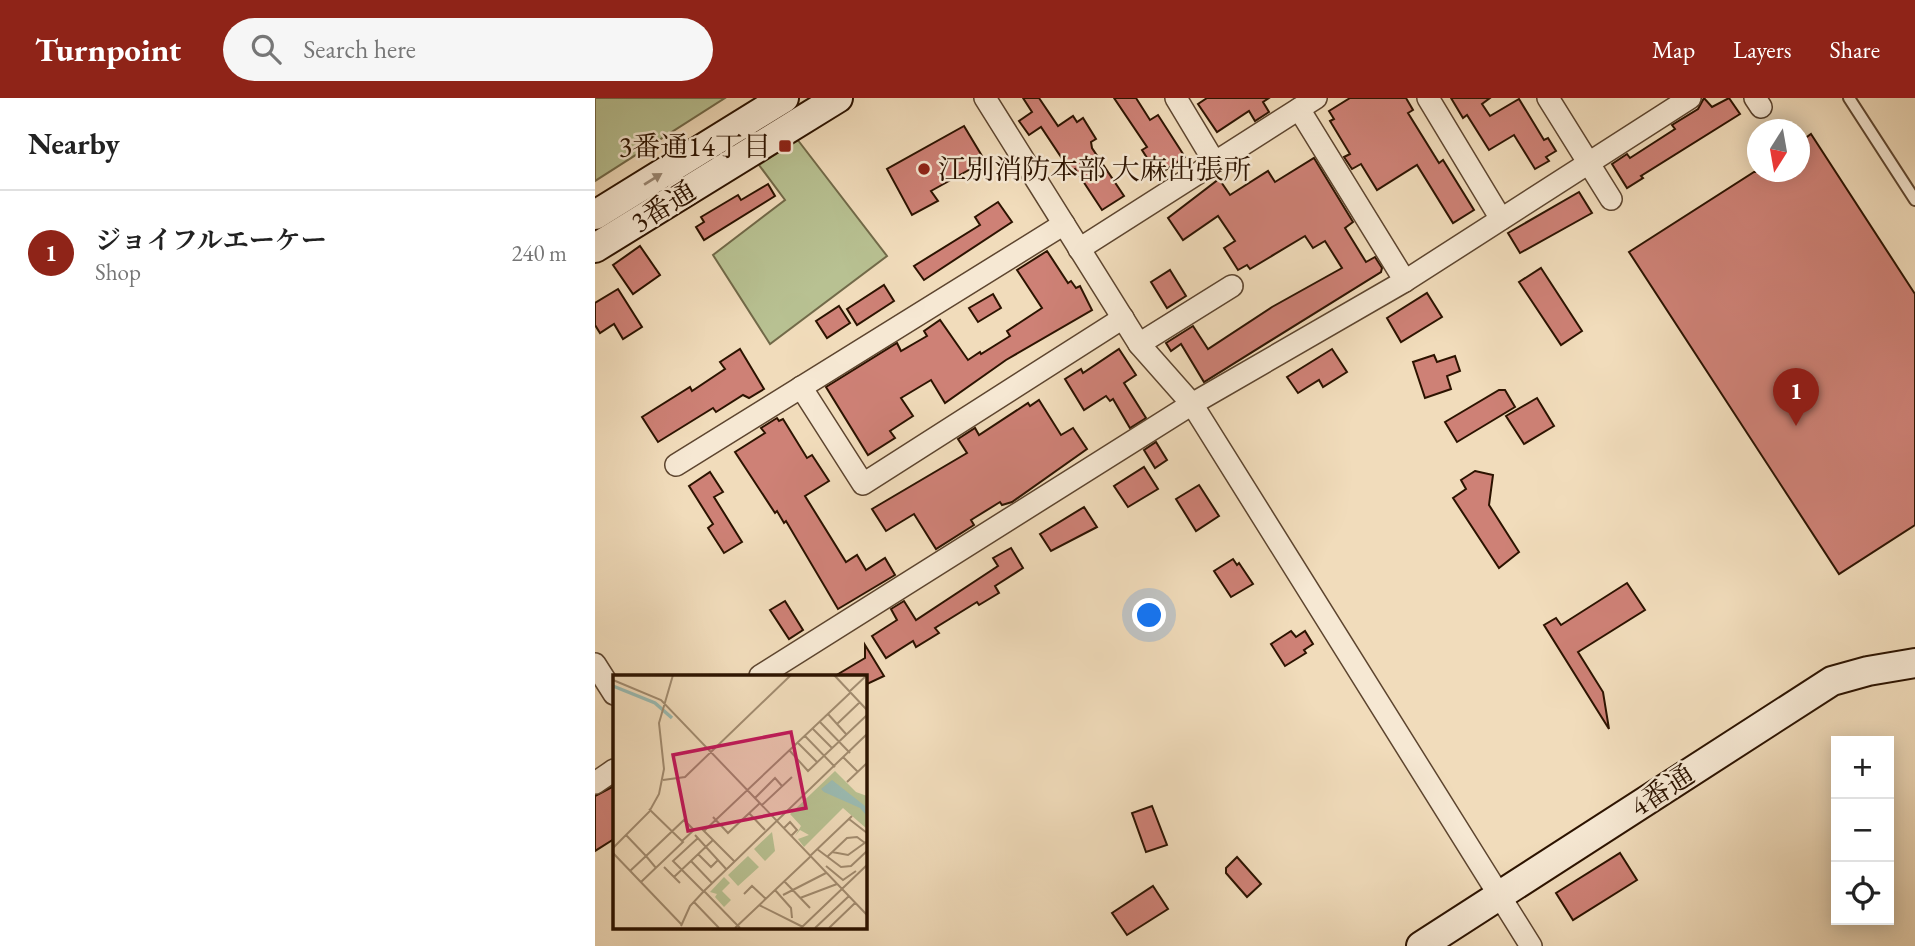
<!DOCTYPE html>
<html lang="en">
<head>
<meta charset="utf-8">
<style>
  body { margin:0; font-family:"EB Garamond","Noto Serif JP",serif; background:#f6f6f6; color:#222 }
  .controls { position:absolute; right:21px; bottom:21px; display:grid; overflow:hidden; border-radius:0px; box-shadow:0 4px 18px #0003 }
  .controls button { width:63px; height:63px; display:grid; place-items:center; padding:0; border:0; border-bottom:2px solid #e0e0e0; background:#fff; color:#222; font:35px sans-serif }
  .compass { position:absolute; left:1152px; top:21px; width:63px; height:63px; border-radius:50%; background:#fff; box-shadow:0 4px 18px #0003; rotate:191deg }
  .you { position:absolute; left:555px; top:518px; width:24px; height:24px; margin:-18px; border:5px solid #fff; border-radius:50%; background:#1a73e8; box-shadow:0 0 0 10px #1a73e833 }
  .badge { display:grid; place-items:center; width:46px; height:46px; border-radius:50%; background:#8f2418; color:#fff; font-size:23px; font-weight:700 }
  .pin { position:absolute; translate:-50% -58px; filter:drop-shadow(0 2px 4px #0008) }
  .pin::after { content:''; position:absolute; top:37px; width:24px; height:21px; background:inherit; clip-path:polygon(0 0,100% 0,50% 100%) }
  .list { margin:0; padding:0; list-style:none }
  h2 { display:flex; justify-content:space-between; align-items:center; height:91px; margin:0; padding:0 28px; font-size:30px }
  h2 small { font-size:23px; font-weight:400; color:#767676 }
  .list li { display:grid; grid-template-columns:46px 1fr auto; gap:21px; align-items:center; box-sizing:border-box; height:126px; padding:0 28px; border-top:2px solid #e0e0e0 }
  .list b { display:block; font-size:26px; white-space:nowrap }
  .list p { margin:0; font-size:23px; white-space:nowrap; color:#767676 }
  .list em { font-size:23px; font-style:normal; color:#767676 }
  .icon { flex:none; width:38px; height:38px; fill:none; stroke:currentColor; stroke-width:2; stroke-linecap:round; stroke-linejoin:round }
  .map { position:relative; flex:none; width:1320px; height:848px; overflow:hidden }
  header { display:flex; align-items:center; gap:42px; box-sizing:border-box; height:98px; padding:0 35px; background:#8f2418; color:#fff }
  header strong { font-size:33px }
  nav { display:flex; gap:38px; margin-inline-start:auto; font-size:24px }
  .search { width:490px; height:63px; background:#f6f6f6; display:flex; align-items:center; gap:18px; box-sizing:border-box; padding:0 24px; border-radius:38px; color:#767676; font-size:26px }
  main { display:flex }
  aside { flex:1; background:#fff }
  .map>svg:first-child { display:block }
  .green { fill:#b8c192; stroke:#726a49; stroke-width:2 }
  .building { fill:#ce8176; stroke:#2c1300; stroke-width:2 }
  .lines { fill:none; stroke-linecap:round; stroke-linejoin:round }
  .lane-casing { stroke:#5d452f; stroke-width:14 }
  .street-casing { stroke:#5d452f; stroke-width:24 }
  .secondary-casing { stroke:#2c1300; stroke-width:32 }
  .lane { stroke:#f6e8d3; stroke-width:10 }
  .street { stroke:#f6e8d3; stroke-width:21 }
  .secondary { stroke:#f6e8d3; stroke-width:28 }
  .oneway { fill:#9b8874 }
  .poi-dot { fill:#8f2418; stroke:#f6e8d3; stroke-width:2.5 }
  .labels { text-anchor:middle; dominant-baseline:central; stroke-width:5; stroke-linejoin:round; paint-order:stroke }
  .poi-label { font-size:28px; fill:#2c1300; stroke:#f6e8d3; text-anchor:end }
  .street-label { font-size:28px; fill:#2c1300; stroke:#f6e8d3 }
  .inset-river { fill:none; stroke:#9bbbb2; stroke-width:3.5 }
  .inset-road { fill:none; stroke:#a28c70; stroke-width:2 }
  .view { fill:#c2185b; fill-opacity:0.15; stroke:#c2185b; stroke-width:3.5 }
  .inset-edge { fill:none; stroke:#2c1300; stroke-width:3.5 }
</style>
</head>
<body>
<header>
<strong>Turnpoint</strong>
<div class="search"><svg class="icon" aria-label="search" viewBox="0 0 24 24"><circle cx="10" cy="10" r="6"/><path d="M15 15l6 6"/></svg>Search here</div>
<nav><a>Map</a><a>Layers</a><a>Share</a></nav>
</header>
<main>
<aside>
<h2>Nearby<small></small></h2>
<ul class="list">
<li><span class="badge">1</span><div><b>ジョイフルエーケー</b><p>Shop</p></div><em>240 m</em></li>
</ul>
</aside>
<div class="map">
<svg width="1320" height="848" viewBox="0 0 1320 848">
  <rect width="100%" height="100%" fill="#f1dcbb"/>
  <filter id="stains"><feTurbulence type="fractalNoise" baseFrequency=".00286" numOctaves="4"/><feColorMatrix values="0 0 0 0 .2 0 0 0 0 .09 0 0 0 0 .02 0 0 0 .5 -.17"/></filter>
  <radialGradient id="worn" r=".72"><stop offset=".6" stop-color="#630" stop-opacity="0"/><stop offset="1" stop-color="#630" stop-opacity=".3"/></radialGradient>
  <g class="green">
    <path d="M 0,0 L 130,0 L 0,83 Z"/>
    <path d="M 202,41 L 292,158 L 175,246 L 118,157 L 190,102 L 164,67 Z"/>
  </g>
  <g class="building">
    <path d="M 428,0 L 444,0 L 463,28 L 478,18 L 482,24 L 488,20 L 501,41 L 496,44 L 497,50 L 529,98 L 507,112 L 480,71 L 476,74 L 446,29 L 434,37 L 424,23 L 437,14 Z"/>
    <path d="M 519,0 L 541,0 L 555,22 L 563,17 L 590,59 L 563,77 L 547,52 L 552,49 Z"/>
    <path d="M 612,0 L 674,0 L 668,4 L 674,14 L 660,23 L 654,13 L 622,34 L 603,6 Z"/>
    <path d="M 755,0 L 811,0 L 818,12 L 813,15 L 844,65 L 848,62 L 879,112 L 858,125 L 822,67 L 782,92 L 766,66 L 757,71 L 749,59 L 755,56 L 735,23 L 739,21 L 734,13 Z"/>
    <path d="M 856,0 L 895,0 L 887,6 L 895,18 L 924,1 L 949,42 L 953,40 L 961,53 L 951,59 L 954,63 L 940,71 L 919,37 L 894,52 L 872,17 L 868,20 Z"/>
    <path d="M 1109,0 L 1117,9 L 1134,0 L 1145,16 L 1046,78 L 1048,80 L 1032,90 L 1017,66 L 1032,56 L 1035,60 L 1080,31 L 1077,27 L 1103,11 Z"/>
    <path d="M 369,28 L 390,63 L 336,93 L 343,103 L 317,117 L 292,71 Z"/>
    <path d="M 1216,36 L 1320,196 L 1320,427 L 1244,476 L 1034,154 L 1159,74 L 1205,74 L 1205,44 Z"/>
    <path d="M 719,60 L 758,124 L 750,130 L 771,164 L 780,159 L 787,170 L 786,174 L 609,284 L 586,246 L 576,253 L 571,245 L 598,228 L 613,251 L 677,209 L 747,170 L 730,143 L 718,150 L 710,138 L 655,171 L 652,167 L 643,172 L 629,150 L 640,143 L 623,118 L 588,142 L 573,120 L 624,81 L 635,97 L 673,73 L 680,84 Z"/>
    <path d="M 173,86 L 180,98 L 109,142 L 101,129 L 109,124 L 106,119 L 143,97 L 146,102 Z"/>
    <path d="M 984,94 L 997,115 L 925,155 L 913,135 Z"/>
    <path d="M 403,104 L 417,124 L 329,182 L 319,168 L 385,127 L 380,119 Z"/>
    <path d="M 45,148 L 65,177 L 38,196 L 18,167 Z"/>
    <path d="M 452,153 L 473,185 L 476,183 L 481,190 L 485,188 L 497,212 L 411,262 L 350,305 L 336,282 L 306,300 L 318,318 L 295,333 L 300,340 L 273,357 L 231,289 L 302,245 L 306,253 L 332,238 L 329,233 L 345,222 L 373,262 L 385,254 L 386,256 L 415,238 L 412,233 L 447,210 L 422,172 Z"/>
    <path d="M 946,170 L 987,233 L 966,247 L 924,184 Z"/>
    <path d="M 575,172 L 591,198 L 572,210 L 556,184 Z"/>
    <path d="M 289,187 L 299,203 L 262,227 L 252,211 Z"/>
    <path d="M 23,191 L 47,229 L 28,241 L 19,226 L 5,235 L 0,227 L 0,205 Z"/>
    <path d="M 832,195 L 847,219 L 806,244 L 792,220 Z"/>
    <path d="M 398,196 L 406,210 L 383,224 L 374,210 Z"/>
    <path d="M 244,208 L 255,225 L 232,240 L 221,223 Z"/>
    <path d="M 145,251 L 169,291 L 154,300 L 148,297 L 121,314 L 118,310 L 63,344 L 47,319 L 95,289 L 97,293 L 130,271 L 125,264 Z"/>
    <path d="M 524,251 L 541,277 L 529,285 L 551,320 L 535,330 L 518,301 L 515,303 L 511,298 L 489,312 L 470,281 L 486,271 L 488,275 Z"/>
    <path d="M 737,251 L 752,274 L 728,289 L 724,282 L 703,295 L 692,279 Z"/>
    <path d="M 839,257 L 842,264 L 860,258 L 865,273 L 852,278 L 856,291 L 830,300 L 818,264 Z"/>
    <path d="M 904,292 L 910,292 L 920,309 L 862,344 L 850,324 Z"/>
    <path d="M 942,300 L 959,328 L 929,346 L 911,318 Z"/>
    <path d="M 444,302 L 466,337 L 478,330 L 492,351 L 417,404 L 407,407 L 405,404 L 376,422 L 379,427 L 341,451 L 319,416 L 291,433 L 277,411 L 372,355 L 363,341 L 380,330 L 384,337 L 433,305 L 435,308 Z"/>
    <path d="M 182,320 L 184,323 L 188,321 L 212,360 L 217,357 L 234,383 L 210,398 L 251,464 L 262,457 L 271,472 L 290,460 L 300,477 L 243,511 L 191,423 L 189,425 L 182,413 L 180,415 L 140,354 L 170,335 L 166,330 Z"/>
    <path d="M 561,344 L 572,362 L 560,370 L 549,352 Z"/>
    <path d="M 549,369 L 563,391 L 533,409 L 519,388 Z"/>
    <path d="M 880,373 L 898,377 L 894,407 L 924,454 L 904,470 L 858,400 L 871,391 L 866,382 Z"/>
    <path d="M 115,374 L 128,394 L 119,399 L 147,444 L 129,455 L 113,430 L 118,426 L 94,388 Z"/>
    <path d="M 604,387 L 624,418 L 601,433 L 581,401 Z"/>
    <path d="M 489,409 L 502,429 L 456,453 L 445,436 Z"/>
    <path d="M 416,450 L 428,470 L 400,488 L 404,495 L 384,507 L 382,504 L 340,530 L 344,535 L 321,549 L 318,543 L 291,560 L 277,538 L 302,522 L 296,511 L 309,503 L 321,522 L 403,468 L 398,460 Z"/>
    <path d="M 638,461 L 642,467 L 644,465 L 658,486 L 636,499 L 619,473 Z"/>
    <path d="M 1032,485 L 1050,512 L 983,554 L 1008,594 L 1014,631 L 949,527 L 961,520 L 966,527 Z"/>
    <path d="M 190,503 L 208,532 L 194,541 L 175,512 Z"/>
    <path d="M 696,533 L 701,539 L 710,533 L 718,546 L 709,552 L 711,555 L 690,568 L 676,546 Z"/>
    <path d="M 270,547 L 289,578 L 270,587 L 270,578 L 240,578 L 270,560 Z"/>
    <path d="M 19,688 L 19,741 L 0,753 L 0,698 Z"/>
    <path d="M 557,708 L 572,747 L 551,754 L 537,715 Z"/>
    <path d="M 1025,755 L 1042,782 L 978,822 L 961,795 Z"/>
    <path d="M 642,759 L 666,786 L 652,799 L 631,775 L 631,770 Z"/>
    <path d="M 558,788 L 573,811 L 532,837 L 517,815 Z"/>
  </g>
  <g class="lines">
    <g class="lane-casing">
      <path id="lane" d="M 1254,0 L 1320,102"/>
    </g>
    <g class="street-casing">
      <g id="street">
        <path d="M 390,0 L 544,246 L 597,306 L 936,848"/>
        <path d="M 581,0 L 620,65"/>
        <path d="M 833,0 L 906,121"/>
        <path d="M 953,0 L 1016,101"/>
        <path d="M 1160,0 L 1166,9"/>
        <path d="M 704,11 L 810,183"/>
        <path d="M 484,151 L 721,0"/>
        <path d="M 544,246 L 637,188"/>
        <path d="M 206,289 L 268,386 L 528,220"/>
        <path d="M 81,367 L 469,126"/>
        <path d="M 0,566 L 19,596"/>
        <path d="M 165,578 L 597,306 L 810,183 L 1095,0"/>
        <path d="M 0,685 L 19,672"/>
      </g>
    </g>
    <g class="secondary-casing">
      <g id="secondary">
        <path d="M 0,117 L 189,0"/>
        <path d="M 0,150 L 243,0"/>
        <path d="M 826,848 L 1237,583 L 1273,573 L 1320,565"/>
      </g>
    </g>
    <use href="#lane" class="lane"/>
    <use href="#street" class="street"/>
    <use href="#secondary" class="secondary"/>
  </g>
  <defs><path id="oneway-solid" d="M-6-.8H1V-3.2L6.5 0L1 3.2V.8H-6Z" transform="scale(1.75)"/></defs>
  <use class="oneway" href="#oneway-solid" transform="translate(58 81) rotate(-32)"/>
  <g class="poi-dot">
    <rect x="183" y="41" width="14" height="14" rx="3.5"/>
    <circle cx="329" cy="71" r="7"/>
  </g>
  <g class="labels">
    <g class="poi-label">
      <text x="176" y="48">3番通14丁目</text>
      <text x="343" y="71" text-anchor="start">江別消防本部 大麻出張所</text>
    </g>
    <g class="street-label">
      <text transform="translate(68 108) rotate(-32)">3番通</text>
      <text transform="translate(1067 692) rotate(-33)">4番通</text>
    </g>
  </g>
  <g transform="translate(18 577)">
    <rect width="254" height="254" fill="#f1dcbb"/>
    <path d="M 222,96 L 243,117 L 254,121 L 254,154 L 230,133 L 191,172 L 185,164 L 196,160 L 187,155 L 182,161 L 188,151 L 177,139 ZM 159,157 L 162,176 L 152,186 L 141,174 ZM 135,181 L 146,192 L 125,211 L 115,200 ZM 111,202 L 117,208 L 109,216 L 118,225 L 111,232 L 102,222 L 104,219 L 97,217 Z" fill="#b8c192"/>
    <path d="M 219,105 L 252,131 L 254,141 L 247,133 L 211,117 L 208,114 Z" fill="#9bbbb2"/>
    <path class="inset-river" d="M 0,11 L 42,28 L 59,43"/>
    <path class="inset-road" d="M 221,0 L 254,35M 0,5 L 48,25 L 254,240M 236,17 L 254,0M 215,39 L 233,59M 207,47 L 237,78M 224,49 L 247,27M 200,54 L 219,73M 192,61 L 222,92M 185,68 L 204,87M 177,76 L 195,96 L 254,40M 230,82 L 245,97M 50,105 L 72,102 L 178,0M 234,107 L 254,88M 142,123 L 162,103 L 169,111M 149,130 L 179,102M 136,138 L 152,155M 100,142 L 115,158 L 147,128M 236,144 L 254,158M 88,153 L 122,187M 171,153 L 177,147 L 184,155 L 178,161M 91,156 L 237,18M 13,160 L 33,181 L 71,145 L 81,155 L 69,166M 82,160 L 114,195M 85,163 L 60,186 L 90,216M 0,173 L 36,137 L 46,119 L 51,94 L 46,48 L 60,0M 204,174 L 228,192 L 238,191 L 254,176M 219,177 L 235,180 L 253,167M 0,178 L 69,250M 85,179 L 98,192 L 105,185M 197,181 L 239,141M 214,182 L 234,163 L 244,162 L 252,168M 78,186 L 99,208M 213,191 L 230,205 L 243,196M 51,192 L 67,208M 17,196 L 33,181 L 43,193M 61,202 L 100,165M 171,206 L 197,233M 28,207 L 70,167 L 36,134M 162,215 L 178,233 L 179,243M 91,216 L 254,59M 131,219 L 139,211 L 153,224M 170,220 L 213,198M 187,223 L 224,209M 81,227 L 106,253M 146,230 L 190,252M 68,251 L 77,231 L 91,216 L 127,253M 122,253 L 198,181M 188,253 L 254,190M 202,253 L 236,221M 216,253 L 242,228"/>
    <path class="view" d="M 178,57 L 193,133 L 75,156 L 60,80 Z"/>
    <rect width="254" height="254" class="inset-edge"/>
  </g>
  <rect width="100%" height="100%" filter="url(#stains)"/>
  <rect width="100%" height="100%" fill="url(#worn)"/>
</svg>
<div class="controls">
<button>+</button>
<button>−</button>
<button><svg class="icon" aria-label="locate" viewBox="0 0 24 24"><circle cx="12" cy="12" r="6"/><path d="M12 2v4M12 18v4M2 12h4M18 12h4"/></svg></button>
</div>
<svg class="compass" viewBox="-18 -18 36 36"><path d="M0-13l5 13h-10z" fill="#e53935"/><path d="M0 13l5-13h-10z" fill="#767676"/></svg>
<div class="you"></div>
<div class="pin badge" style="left:1201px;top:328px">1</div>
</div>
</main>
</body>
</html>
